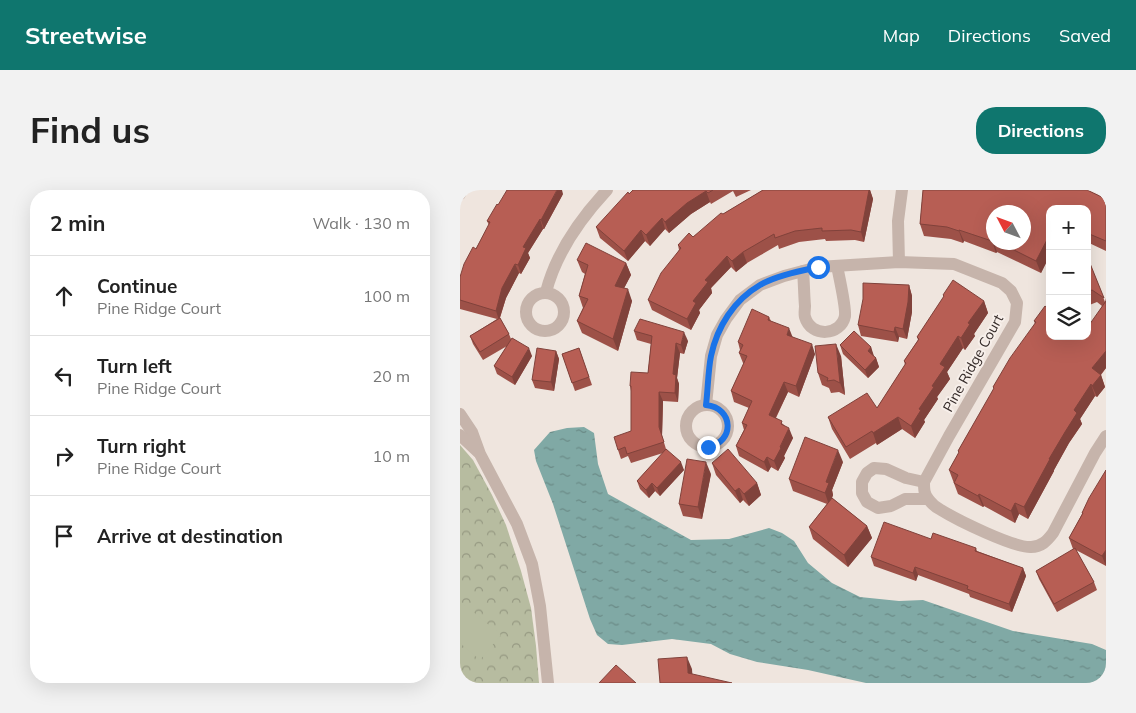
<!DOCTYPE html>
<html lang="en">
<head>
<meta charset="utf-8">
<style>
  body { margin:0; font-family:Mulish,sans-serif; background:#f2f2f2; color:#222 }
  .controls { position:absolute; right:15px; top:15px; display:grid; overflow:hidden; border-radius:10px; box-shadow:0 5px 20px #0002 }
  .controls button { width:45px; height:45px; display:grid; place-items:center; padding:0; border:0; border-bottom:1px solid #e0e0e0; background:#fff; color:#222; font:25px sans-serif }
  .compass { position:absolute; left:526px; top:15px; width:45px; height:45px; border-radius:50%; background:#fff; box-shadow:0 5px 20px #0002; rotate:311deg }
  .stop { position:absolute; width:15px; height:15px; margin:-11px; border:4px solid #1a73e8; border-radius:50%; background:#fff }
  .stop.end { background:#1a73e8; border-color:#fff; box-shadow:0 1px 5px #0008 }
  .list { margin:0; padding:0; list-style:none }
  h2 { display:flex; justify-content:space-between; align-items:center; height:65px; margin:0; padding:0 20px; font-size:21px }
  h2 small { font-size:16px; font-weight:400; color:#767676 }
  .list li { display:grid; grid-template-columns:32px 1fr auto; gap:15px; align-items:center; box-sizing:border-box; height:80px; padding:0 20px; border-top:1px solid #e0e0e0 }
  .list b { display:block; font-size:19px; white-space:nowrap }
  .list p { margin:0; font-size:16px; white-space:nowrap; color:#767676 }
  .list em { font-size:16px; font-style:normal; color:#767676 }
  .icon { flex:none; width:28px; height:28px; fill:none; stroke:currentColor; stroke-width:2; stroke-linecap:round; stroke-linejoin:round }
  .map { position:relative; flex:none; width:646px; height:493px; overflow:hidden; border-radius:20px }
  header { display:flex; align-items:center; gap:30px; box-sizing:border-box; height:70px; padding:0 25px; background:#0f766e; color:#fff }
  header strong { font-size:24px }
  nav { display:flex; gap:28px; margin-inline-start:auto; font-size:18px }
  .intro { display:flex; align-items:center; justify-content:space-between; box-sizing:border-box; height:120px; padding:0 30px }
  h1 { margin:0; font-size:35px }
  .button { padding:12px 22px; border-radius:20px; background:#0f766e; color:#fff; font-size:18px; font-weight:700 }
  main { display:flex; gap:30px; padding:0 30px }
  aside { flex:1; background:#fff; border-radius:20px; box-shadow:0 5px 20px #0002 }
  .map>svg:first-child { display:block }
  .park { fill:url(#park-crowns) }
  .pitch { fill:#b7bca0 }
  .water { fill:url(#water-ripples) }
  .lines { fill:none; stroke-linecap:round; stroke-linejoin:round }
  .minor { stroke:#c6b4ab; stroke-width:12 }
  .wall { fill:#9d5148; fill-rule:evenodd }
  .shaded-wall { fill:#80423b }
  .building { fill:#b75e54; stroke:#80423b }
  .route { stroke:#1a73e8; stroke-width:6 }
  .labels { text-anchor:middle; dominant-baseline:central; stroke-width:4; stroke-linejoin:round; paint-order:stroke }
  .street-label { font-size:14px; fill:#352b29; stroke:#f7efea }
</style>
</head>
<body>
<header>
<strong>Streetwise</strong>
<nav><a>Map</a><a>Directions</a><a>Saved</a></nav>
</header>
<div class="intro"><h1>Find us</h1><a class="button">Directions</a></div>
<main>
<aside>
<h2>2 min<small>Walk · 130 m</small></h2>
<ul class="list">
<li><svg class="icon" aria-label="ahead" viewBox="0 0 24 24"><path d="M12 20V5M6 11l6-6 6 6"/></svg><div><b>Continue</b><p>Pine Ridge Court</p></div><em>100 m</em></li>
<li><svg class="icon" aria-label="left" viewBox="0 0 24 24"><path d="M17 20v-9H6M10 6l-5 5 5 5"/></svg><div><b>Turn left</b><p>Pine Ridge Court</p></div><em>20 m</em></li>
<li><svg class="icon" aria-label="right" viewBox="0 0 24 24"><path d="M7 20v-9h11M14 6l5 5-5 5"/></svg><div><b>Turn right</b><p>Pine Ridge Court</p></div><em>10 m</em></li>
<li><svg class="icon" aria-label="arrive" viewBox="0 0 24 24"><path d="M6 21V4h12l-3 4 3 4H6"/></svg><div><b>Arrive at destination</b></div></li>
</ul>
</aside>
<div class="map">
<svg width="646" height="493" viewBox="0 0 646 493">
  <defs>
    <pattern id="park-crowns" width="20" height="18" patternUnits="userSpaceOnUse" patternTransform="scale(1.25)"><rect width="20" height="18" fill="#b7bca0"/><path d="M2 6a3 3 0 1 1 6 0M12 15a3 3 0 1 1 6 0" fill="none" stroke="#969982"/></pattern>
    <pattern id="water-ripples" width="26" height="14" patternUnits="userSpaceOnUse" patternTransform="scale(1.25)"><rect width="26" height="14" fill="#80a9a5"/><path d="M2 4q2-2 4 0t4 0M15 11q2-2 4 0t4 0" fill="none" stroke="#6a8a86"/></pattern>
  </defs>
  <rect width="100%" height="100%" fill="#efe5de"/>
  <path class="park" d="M 0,255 L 13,270 L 32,305 L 46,335 L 61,381 L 71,418 L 76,456 L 79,493 L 0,493 Z"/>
  <path class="pitch" d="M 0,411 L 41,445 L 20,470 L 0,453 Z"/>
  <path class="water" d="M 124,237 L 134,243 L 138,274 L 148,304 L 231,350 L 269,349 L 309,338 L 322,343 L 334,351 L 348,373 L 372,393 L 400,407 L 439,411 L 463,410 L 553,441 L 632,454 L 646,460 L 646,493 L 406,493 L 348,480 L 297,472 L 270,464 L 251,454 L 212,449 L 162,455 L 148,454 L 137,445 L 130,429 L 93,314 L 76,271 L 74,260 L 90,242 L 107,238 Z"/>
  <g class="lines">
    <g class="minor">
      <path d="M 0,4 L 1,0"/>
      <path d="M 439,72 L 438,31 L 442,0"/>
      <path d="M 343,81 C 344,92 344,104 345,116 C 345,119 344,124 345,127 C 351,148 381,146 385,126 C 386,117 379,86 377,76"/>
      <path d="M 86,102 C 96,63 120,29 147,0"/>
      <circle cx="85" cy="122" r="19"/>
      <path d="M 246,215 L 251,166 L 257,145 L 266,129 L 280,110 L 300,95 L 324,86 L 358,77 L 439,72 L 494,74 L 542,93 L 551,101 L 557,113 L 555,132 L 489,246 L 464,292"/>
      <circle cx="247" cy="236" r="21"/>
      <path d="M 0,224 L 12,242 L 20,264 L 57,334 L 72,374 L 80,416 L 88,493"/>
      <path d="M 0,245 L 18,262"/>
      <path d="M 468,309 L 445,309 L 431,316 L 418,318 L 407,312 L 402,303 L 402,292 L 407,283 L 414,278 L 426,279 L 446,288 L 464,292 C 464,299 464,305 469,310 C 472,314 477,318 481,320 C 497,330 554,358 571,357 C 581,357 587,351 593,343 L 635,263 L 646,246"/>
    </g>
  </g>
  <g class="wall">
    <path d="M 173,0 L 291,0 L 276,7 L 273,1 L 251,14 L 250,12 L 231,24 L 209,43 L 205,39 L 190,56 L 185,51 L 168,71 L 140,48 L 136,37 Z"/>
    <path d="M 303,0 L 410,0 L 413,9 L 404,52 L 395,50 L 366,51 L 365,49 L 339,52 L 319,59 L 318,55 L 287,73 L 276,82 L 271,77 L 251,98 L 252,103 L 239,120 L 240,123 L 231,140 L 192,120 L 188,110 L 219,60 L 218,55 L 233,47 L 263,24 Z"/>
    <path d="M 463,0 L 627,0 L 646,9 L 646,61 L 627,52 L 627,19 L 590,19 L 590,65 L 581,83 L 537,62 L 536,63 L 504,51 L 503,53 L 491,49 L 464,46 L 460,34 ZM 534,22 L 564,22 L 564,52 L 534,52 Z"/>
    <path d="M 103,4 L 84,39 L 83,39 L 68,63 L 70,68 L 61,84 L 59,83 L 46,108 L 40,128 L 49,144 L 51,149 L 72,166 L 55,195 L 37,184 L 34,176 L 47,156 L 23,170 L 13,154 L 10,146 L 37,129 L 0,119 L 0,87 L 29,35 L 27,31 Z"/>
    <path d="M 627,66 L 645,112 L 646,108 L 646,178 L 641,185 L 645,197 L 637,207 L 635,206 L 620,229 L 622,234 L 609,253 L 594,280 L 594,281 L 568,329 L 559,324 L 555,333 L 524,316 L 523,317 L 498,304 L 489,280 L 499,263 L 498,261 L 534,199 L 533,197 L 575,134 L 574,131 L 627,146 L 642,116 L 637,112 L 627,116 Z"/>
    <path d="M 117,70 L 166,73 L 171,85 L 164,98 L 172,111 L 158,161 L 122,143 L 117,131 L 123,118 L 119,106 L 125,84 L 122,82 Z"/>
    <path d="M 449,95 L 452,106 L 452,122 L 447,149 L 439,147 L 438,152 L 401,146 L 398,135 Z"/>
    <path d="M 483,105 L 524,111 L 528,123 L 514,144 L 515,146 L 505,160 L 503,158 L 487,182 L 490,189 L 477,207 L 478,209 L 464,230 L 465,232 L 455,248 L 442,239 L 417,255 L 416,253 L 390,269 L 372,239 L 368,227 L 417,218 L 445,175 L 444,171 L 458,150 L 457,147 L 484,107 Z"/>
    <path d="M 309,127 L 311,131 L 355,164 L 339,207 L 328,202 L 316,228 L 324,235 L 333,248 L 324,266 L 325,268 L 318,281 L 311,277 L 308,282 L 279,266 L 276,256 L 284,240 L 282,233 L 289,218 L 274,212 L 271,201 L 284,173 L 283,173 L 279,163 L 280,160 L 278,152 Z"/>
    <path d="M 174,141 L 228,151 L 224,164 L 220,163 L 217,188 L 219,194 L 218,212 L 203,211 L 202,246 L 206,259 L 224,280 L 200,306 L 195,301 L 189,308 L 180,299 L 177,291 L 203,263 L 171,273 L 168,266 L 161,269 L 158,260 L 171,241 L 171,201 L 170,196 L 188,183 L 191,154 L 177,150 Z"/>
    <path d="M 380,155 L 411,157 L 413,166 L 416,168 L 419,177 L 408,188 L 383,164 Z"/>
    <path d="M 119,158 L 132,195 L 115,201 L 102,164 Z"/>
    <path d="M 96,161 L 99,169 L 94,201 L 75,198 L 72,190 Z"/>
    <path d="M 381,166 L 385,205 L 379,202 L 371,203 L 369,198 L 362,195 L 358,183 Z"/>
    <path d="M 383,272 L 372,300 L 373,305 L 372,308 L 407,336 L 412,348 L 388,377 L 353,349 L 349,337 L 367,314 L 333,301 L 329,289 Z"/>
    <path d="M 252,273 L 297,293 L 301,305 L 289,316 L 283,310 L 280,313 L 256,285 Z"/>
    <path d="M 646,280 L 646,376 L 616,360 L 634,392 L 637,400 L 597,422 L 579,389 L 576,381 L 614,359 L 613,359 L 609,348 L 622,324 L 622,323 Z"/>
    <path d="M 251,284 L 242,329 L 223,326 L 219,314 Z"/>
    <path d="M 471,349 L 516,358 L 517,361 L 563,378 L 566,386 L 552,422 L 510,407 L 509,404 L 458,385 L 456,391 L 414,376 L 411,367 Z"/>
  </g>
  <g class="shaded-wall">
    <path d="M 97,0 L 102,0 L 103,4 L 84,39 L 81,30 Z"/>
    <path d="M 409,0 L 410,0 L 413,9 L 404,52 L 401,42 Z"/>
    <path d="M 246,1 L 250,12 L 231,24 L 209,43 L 205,32 L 227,13 Z"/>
    <path d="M 202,28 L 205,39 L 190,56 L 186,45 Z"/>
    <path d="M 80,29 L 83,39 L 68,63 L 70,68 L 61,84 L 58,75 L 63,57 Z"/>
    <path d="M 181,40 L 185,51 L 168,71 L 164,61 Z"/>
    <path d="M 499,40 L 504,51 L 503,53 L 499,41 Z"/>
    <path d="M 590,44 L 590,65 L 581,83 L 576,71 Z"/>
    <path d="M 533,50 L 537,62 L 536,63 L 532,51 Z"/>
    <path d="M 283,62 L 287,73 L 276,82 L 272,71 Z"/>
    <path d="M 267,66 L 271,77 L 251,98 L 252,103 L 239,120 L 240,123 L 231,140 L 227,129 L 233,111 L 245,90 Z"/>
    <path d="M 166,73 L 171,85 L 159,108 L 155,96 Z"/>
    <path d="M 55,74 L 59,83 L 46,108 L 39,130 L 36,121 L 42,98 Z"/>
    <path d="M 449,95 L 452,106 L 452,122 L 447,149 L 443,139 Z"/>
    <path d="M 168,99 L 172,111 L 158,161 L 153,149 Z"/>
    <path d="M 524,111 L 528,123 L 514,144 L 515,146 L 505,160 L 501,148 L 508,133 Z"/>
    <path d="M 435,137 L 439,147 L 438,152 L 434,142 Z"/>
    <path d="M 329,138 L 333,148 L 327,145 Z"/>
    <path d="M 224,142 L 228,151 L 224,164 L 221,155 Z"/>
    <path d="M 498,146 L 503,158 L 487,182 L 490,189 L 477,207 L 478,209 L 464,230 L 465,232 L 455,248 L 451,236 L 480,174 Z"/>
    <path d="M 216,153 L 220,163 L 217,188 L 219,194 L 218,212 L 215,203 L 213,184 Z"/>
    <path d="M 352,154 L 355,164 L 339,207 L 336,196 Z"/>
    <path d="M 376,154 L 381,166 L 385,205 L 380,193 Z"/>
    <path d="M 411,157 L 414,166 L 411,169 L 408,161 Z"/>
    <path d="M 69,158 L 72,166 L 55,195 L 52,187 Z"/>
    <path d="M 96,161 L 99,169 L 94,201 L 91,192 Z"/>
    <path d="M 646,161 L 646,178 L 636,190 L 632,178 Z"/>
    <path d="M 416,168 L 419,177 L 408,188 L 405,180 Z"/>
    <path d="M 641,185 L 645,197 L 637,207 L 632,196 Z"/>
    <path d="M 324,192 L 328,202 L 312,235 L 309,225 Z"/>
    <path d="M 631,194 L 635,206 L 620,229 L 622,234 L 609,253 L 594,280 L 594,281 L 568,329 L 564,317 L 614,220 Z"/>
    <path d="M 199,202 L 203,211 L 202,246 L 207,261 L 199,237 Z"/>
    <path d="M 438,227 L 442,239 L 417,255 L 413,243 Z"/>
    <path d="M 329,238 L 333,248 L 324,266 L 325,268 L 318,281 L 314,271 Z"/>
    <path d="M 378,260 L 383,272 L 372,300 L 373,305 L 369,315 L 365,303 L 366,292 Z"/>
    <path d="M 307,267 L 311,277 L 308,282 L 304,272 Z"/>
    <path d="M 221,272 L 224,280 L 200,306 L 197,298 Z"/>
    <path d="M 246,272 L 251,284 L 242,329 L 238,317 Z"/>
    <path d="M 192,293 L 195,301 L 189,308 L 186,300 Z"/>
    <path d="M 297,293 L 301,305 L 289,316 L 284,304 Z"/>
    <path d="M 279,298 L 283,310 L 280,313 L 275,301 Z"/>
    <path d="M 519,304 L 524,316 L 523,317 L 518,306 Z"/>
    <path d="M 555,313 L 559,324 L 555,333 L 551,321 Z"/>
    <path d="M 407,336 L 412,348 L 388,377 L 384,365 Z"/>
    <path d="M 646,360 L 646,376 L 642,366 Z"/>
    <path d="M 455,377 L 458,385 L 456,391 L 453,383 Z"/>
    <path d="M 563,378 L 566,386 L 552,422 L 549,414 Z"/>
    <path d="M 227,467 L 232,479 L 233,493 L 228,483 Z"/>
  </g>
  <g class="building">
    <path d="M 47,0 L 97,0 L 81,30 L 80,29 L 63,57 L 66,58 L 58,75 L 55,74 L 42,98 L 36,121 L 0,110 L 0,87 L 4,74 L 13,57 L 16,59 L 30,32 L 27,31 L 37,14 L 38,15 Z"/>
    <path d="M 173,0 L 253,0 L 248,3 L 246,1 L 227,13 L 205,32 L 202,28 L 186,45 L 181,40 L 164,61 L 136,37 L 168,2 L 169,4 Z"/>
    <path d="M 303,0 L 409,0 L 401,42 L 391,40 L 362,41 L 362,38 L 335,41 L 315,48 L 314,44 L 283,62 L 272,71 L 267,66 L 245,90 L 248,92 L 233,111 L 236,113 L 227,129 L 188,110 L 201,83 L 221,58 L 218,55 L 229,43 L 233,47 L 261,23 L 263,24 Z"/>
    <path d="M 463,0 L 627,0 L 646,9 L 646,51 L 627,43 L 627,19 L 590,19 L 590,44 L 576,71 L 538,52 L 564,52 L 564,22 L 534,22 L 534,50 L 533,50 L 532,51 L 499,40 L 499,41 L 487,37 L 460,34 Z"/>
    <path d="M 126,53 L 166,73 L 155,96 L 168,99 L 153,149 L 117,131 L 128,109 L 119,106 L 128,75 L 117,70 Z"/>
    <path d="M 627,66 L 644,108 L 632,100 L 627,102 Z"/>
    <path d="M 493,90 L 524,111 L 508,133 L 510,134 L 501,148 L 498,146 L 480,174 L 485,177 L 472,196 L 474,197 L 459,219 L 461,220 L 451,236 L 438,227 L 413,243 L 412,241 L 386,257 L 368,227 L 407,203 L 417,218 L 446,173 L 444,171 L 459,149 L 457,147 L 484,106 L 483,105 Z"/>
    <path d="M 403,93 L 449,95 L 448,112 L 443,139 L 435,137 L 434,142 L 398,135 L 403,109 Z"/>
    <path d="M 646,111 L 646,161 L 632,178 L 641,185 L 632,196 L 631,194 L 614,220 L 617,223 L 605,242 L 589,269 L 590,269 L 564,317 L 555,313 L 551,321 L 519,304 L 518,306 L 494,293 L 498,285 L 489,280 L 499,262 L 498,261 L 534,198 L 533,197 L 550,168 L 576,132 L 574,131 L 585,116 L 590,120 L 590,146 L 627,146 L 627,138 Z"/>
    <path d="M 292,119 L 309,127 L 308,130 L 329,138 L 327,145 L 352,154 L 336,196 L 324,192 L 309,225 L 322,231 L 321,234 L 329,238 L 320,257 L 321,258 L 314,271 L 307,267 L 304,272 L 276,256 L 287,235 L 282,233 L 292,211 L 271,201 L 287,166 L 279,163 L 283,155 L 278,152 Z"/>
    <path d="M 40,128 L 49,144 L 20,162 L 10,146 Z"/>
    <path d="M 180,129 L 224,142 L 221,155 L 216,153 L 213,184 L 216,185 L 215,203 L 199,202 L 199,237 L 204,252 L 167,264 L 165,257 L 158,260 L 154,247 L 171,241 L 171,196 L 170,196 L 171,182 L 188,183 L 192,146 L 174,141 Z"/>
    <path d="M 394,141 L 411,157 L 408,161 L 416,168 L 405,180 L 380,155 Z"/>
    <path d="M 52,148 L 69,158 L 52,187 L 34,176 Z"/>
    <path d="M 376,154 L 380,193 L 374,190 L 367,191 L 368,188 L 358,183 L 355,156 Z"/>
    <path d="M 77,158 L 96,161 L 91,192 L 72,190 Z"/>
    <path d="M 119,158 L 129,187 L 112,193 L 102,164 Z"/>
    <path d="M 345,247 L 378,260 L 366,292 L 369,293 L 365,303 L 329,289 Z"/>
    <path d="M 206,259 L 221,272 L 197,298 L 192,293 L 186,300 L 177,291 Z"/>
    <path d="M 268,259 L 297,293 L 284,304 L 279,298 L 275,301 L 252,273 Z"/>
    <path d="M 227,269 L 246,272 L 238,317 L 219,314 Z"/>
    <path d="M 646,280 L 646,360 L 642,366 L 609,348 L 623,323 L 622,323 L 629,308 Z"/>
    <path d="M 372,308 L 407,336 L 384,365 L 349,337 Z"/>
    <path d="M 424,332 L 471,349 L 473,343 L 516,358 L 515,361 L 563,378 L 549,414 L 507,399 L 508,396 L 455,377 L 453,383 L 411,367 Z"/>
    <path d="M 615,358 L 634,392 L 594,414 L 576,381 Z"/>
    <path d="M 227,467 L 228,483 L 272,493 L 200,493 L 198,469 Z"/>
    <path d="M 156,475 L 176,493 L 139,493 Z"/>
  </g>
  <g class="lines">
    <path class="route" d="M 248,257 C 275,252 274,218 246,215 C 248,199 248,181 251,166 C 257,137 274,110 300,95 C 315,86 340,81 358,77"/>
  </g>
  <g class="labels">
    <g class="street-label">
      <text transform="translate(513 173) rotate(-61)">Pine Ridge Court</text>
    </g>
  </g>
</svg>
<div class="controls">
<button>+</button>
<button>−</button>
<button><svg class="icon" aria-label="layers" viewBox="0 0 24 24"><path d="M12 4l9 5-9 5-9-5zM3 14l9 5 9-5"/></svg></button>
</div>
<svg class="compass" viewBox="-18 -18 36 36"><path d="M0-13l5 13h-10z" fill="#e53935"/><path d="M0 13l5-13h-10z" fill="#767676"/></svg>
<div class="stop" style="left:358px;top:77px"></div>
<div class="stop end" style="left:248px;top:257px"></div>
</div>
</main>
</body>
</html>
